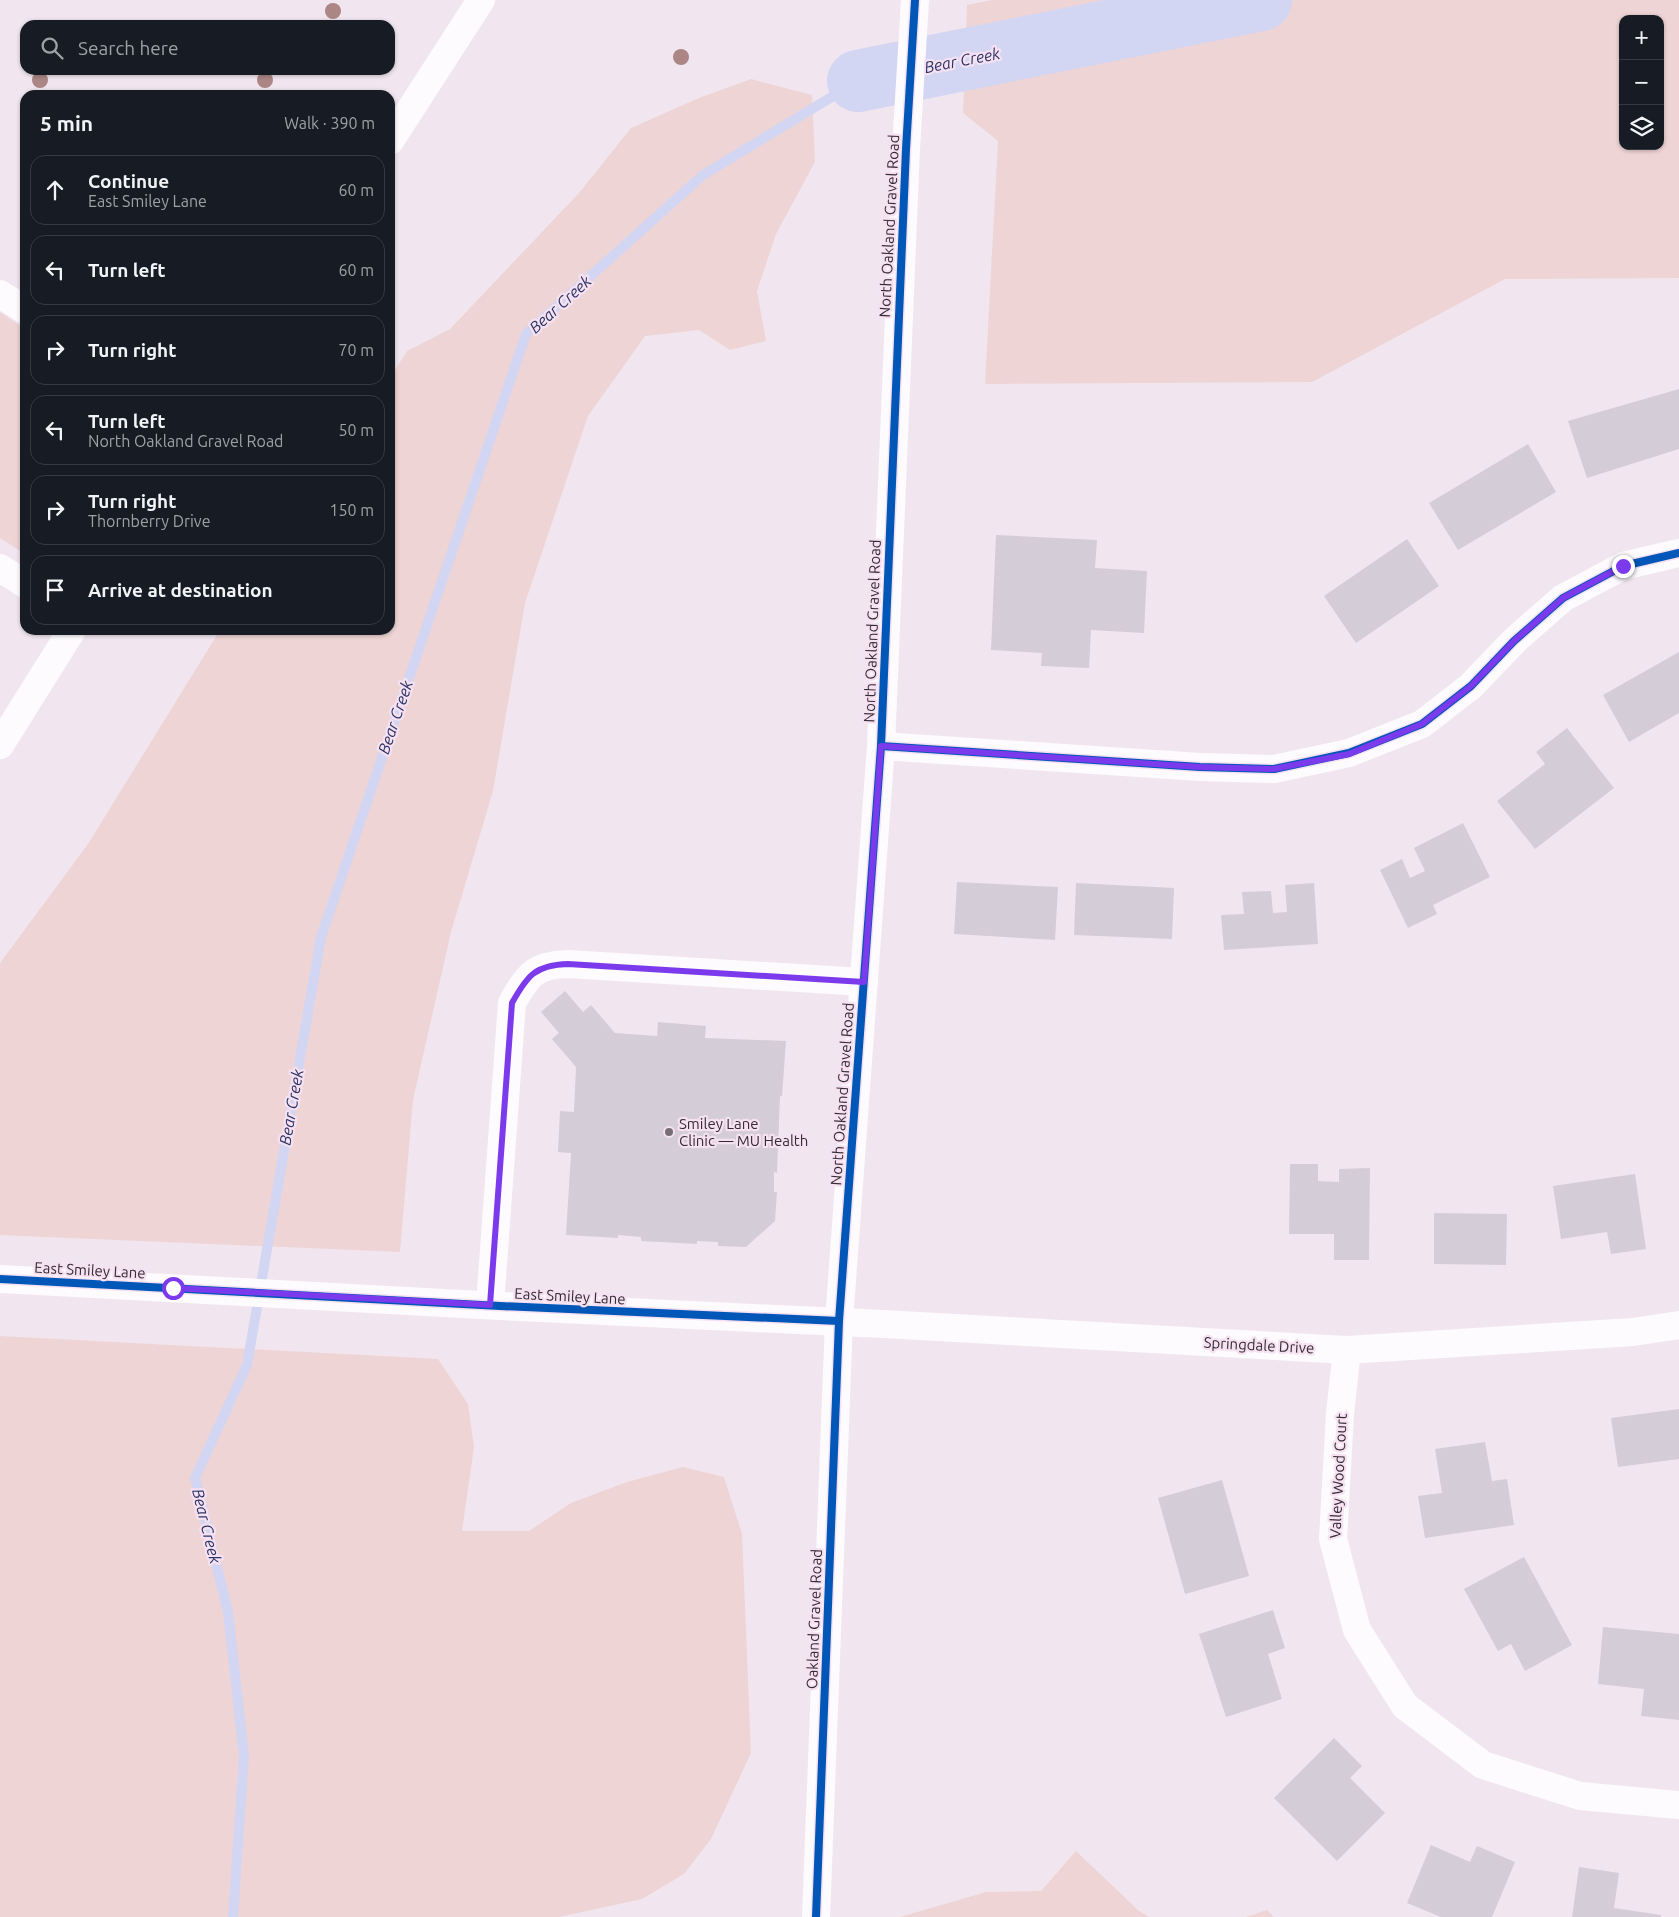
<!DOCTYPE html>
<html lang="en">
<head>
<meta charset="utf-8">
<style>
  body { margin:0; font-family:Ubuntu,sans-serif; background:#20242c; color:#f1f3f6 }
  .controls { position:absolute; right:15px; top:15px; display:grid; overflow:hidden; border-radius:10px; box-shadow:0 1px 4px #0004 }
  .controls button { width:45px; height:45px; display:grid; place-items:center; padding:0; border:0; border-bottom:1px solid #363941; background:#171b24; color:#f1f3f6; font:25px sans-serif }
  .stop { position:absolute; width:15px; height:15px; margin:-11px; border:4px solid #7c3aed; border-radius:50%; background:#fff }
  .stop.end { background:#7c3aed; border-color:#fff; box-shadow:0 1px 5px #0008 }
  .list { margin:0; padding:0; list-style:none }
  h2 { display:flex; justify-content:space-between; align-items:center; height:65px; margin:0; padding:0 20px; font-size:21px }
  h2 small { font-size:16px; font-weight:400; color:#9ea1a6 }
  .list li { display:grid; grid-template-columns:32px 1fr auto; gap:15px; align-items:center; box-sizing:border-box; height:70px; margin:0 10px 10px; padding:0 10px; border:1px solid #363941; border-radius:15px }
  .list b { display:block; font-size:19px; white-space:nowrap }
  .list p { margin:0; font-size:16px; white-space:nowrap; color:#9ea1a6 }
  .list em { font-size:16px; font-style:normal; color:#9ea1a6 }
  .icon { flex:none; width:28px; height:28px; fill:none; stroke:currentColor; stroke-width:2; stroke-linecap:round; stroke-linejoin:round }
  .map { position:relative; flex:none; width:1679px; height:1917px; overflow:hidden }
  .search { position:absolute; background:#171b24; box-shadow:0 1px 4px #0004; left:20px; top:20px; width:375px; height:55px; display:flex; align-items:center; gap:12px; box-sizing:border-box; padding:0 18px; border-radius:15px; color:#9ea1a6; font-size:19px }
  .panel { position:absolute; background:#171b24; box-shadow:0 1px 4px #0004; left:20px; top:90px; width:375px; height:545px; border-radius:15px }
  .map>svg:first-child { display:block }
  .green { fill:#eed4d4; fill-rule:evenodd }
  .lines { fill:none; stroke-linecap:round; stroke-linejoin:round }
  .stream { stroke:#d2d6f3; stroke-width:10 }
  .river { stroke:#d2d6f3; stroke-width:62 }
  .building { fill:#d4ccd7 }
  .minor { stroke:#fdfbfd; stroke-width:28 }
  .cycleway-casing { stroke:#f6e1f2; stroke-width:11 }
  .cycleway { stroke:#0057b8; stroke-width:8 }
  .tree { fill:#ab8684 }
  .route { stroke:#7c3aed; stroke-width:6 }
  .poi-dot { fill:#776e75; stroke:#f6e1f2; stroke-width:2 }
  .labels { text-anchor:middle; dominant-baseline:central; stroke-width:4.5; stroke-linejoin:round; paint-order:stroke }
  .street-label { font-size:15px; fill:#352d34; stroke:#f6e1f2 }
  .poi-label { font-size:15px; fill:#352d34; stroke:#f6e1f2; text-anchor:start }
  .water-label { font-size:16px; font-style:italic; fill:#2b3463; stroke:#f6e1f2 }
</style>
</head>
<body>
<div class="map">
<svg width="1679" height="1917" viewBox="0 0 1679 1917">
  <rect width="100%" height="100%" fill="#f1e6ef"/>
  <g class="green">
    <path d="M 992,0 L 1679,0 L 1679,278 L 1505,279 L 1312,382 L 985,384 L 998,141 L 963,113 L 967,5 ZM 1623,19 L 1660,19 L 1660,146 L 1623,146 Z"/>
    <path d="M 751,79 L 812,95 L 815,162 L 776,234 L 757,291 L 766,341 L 730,350 L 699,330 L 645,336 L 588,416 L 525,603 L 493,791 L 451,932 L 413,1100 L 400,1252 L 0,1235 L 0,963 L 88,844 L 220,630 L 390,630 L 390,378 L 407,351 L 450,329 L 579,193 L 631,128 L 699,98 Z"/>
    <path d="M 0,312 L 25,329 L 25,554 L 0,538 Z"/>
    <path d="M 0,1336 L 438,1359 L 468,1404 L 474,1447 L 462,1531 L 529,1531 L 571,1503 L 627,1482 L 683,1467 L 724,1477 L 742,1534 L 751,1753 L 711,1839 L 684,1874 L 642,1899 L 559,1917 L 0,1917 Z"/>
    <path d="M 1076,1851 L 1139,1911 L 1150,1917 L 900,1917 L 986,1892 L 1041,1891 Z"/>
    <path d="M 1267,1910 L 1274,1917 L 1246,1917 Z"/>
  </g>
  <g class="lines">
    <path class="stream" d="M 233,1917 L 244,1756 L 228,1612 L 195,1478 L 247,1365 L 321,937 L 526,334 L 703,175 L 858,81"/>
    <path class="river" d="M 858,81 L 1261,0"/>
  </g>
  <g class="building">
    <path d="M 1679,389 L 1679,449 L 1587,478 L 1568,421 Z"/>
    <path d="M 1528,444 L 1556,492 L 1458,550 L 1429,503 Z"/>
    <path d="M 996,535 L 1097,540 L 1095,568 L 1147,571 L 1144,633 L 1091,630 L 1089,668 L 1041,666 L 1042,653 L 991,650 Z"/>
    <path d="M 1407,539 L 1439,586 L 1356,643 L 1324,596 Z"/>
    <path d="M 1679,652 L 1679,713 L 1629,742 L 1603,695 Z"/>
    <path d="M 1567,728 L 1614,788 L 1535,849 L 1497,801 L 1545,764 L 1536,752 Z"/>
    <path d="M 1463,823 L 1490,877 L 1433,905 L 1437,914 L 1408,928 L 1380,870 L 1402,859 L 1410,878 L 1425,871 L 1414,848 Z"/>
    <path d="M 957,882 L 1058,887 L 1055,940 L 954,934 Z"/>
    <path d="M 1076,883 L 1174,888 L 1172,939 L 1074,935 Z"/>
    <path d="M 1314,883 L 1318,944 L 1224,950 L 1221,915 L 1244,914 L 1242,892 L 1271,891 L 1273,913 L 1287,912 L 1285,885 Z"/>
    <path d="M 565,991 L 583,1012 L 591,1005 L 615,1033 L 657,1036 L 658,1022 L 706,1026 L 705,1038 L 786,1041 L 782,1096 L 780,1096 L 777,1173 L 774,1172 L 774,1192 L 777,1192 L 775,1221 L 746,1247 L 718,1246 L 718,1242 L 697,1241 L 697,1244 L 641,1241 L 641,1237 L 618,1235 L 618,1238 L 566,1235 L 571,1153 L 558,1152 L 560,1111 L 574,1112 L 576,1067 L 552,1039 L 559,1033 L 541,1012 Z"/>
    <path d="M 1290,1164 L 1318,1164 L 1318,1181 L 1339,1182 L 1339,1169 L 1370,1168 L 1369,1260 L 1334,1260 L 1334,1234 L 1289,1234 Z"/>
    <path d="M 1635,1174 L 1646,1249 L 1611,1254 L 1607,1232 L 1561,1239 L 1553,1186 Z"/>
    <path d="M 1434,1213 L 1507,1214 L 1506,1265 L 1434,1264 Z"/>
    <path d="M 1679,1409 L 1679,1459 L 1618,1467 L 1611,1418 Z"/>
    <path d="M 1485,1442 L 1492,1481 L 1507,1479 L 1514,1525 L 1425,1538 L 1418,1496 L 1442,1493 L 1435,1449 Z"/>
    <path d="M 1222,1480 L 1249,1576 L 1185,1594 L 1158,1498 Z"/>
    <path d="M 1524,1557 L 1572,1645 L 1525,1671 L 1511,1644 L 1498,1651 L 1464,1589 Z"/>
    <path d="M 1273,1610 L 1285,1648 L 1268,1654 L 1282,1699 L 1226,1717 L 1199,1634 Z"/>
    <path d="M 1603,1627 L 1679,1634 L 1679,1720 L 1641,1716 L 1644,1689 L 1598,1684 Z"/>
    <path d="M 1334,1738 L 1362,1766 L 1350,1778 L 1385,1813 L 1337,1861 L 1274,1798 Z"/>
    <path d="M 1431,1845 L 1470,1862 L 1477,1846 L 1515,1862 L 1492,1917 L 1441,1917 L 1407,1903 Z"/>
    <path d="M 1579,1867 L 1619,1873 L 1614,1908 L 1661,1915 L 1661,1917 L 1572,1917 Z"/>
  </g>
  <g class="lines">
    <g class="minor">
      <path d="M 390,141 L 481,0"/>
      <path d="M 0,294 L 25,310"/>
      <path d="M 0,568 L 25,584"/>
      <path d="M 0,745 L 72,630"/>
      <path d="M 881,746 L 1200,767 L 1274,769 L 1349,753 L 1422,724 L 1471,686 L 1514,641 L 1563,598 L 1623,566 L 1679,553"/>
      <path d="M 0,1279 L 500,1306 L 883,1324 L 1347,1350 L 1633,1332 L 1679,1325"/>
      <path d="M 490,1305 L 512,1003 C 528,975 534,965 568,964 L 864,982"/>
      <path d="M 1347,1350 L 1340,1414 L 1333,1539 L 1357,1630 L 1405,1706 L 1483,1765 L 1580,1796 L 1679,1805"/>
      <path d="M 816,1917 L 839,1321 L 881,746 L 906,149 L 915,0"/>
    </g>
    <g class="cycleway-casing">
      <g id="cycleway">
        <path d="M 881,746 L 1200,767 L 1274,769 L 1349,753 L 1422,724 L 1471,686 L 1514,641 L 1563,598 L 1623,566 L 1679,553"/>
        <path d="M 0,1279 L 500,1306 L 839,1321"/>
        <path d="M 816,1917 L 839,1321 L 881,746 L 906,149 L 915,0"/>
      </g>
    </g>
    <use href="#cycleway" class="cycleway"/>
  </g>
  <g class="tree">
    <circle cx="333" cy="11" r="8"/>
    <circle cx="681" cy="57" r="8"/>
    <circle cx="40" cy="80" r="8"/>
    <circle cx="265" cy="80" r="8"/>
  </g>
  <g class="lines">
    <path class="route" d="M 173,1288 L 490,1305 L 512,1003 C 527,976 535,965 568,964 L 864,982 L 881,746 L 1200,767 L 1274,769 L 1349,754 L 1422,724 L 1471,686 L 1514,641 L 1563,598 L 1623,566"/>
  </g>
  <circle class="poi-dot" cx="669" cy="1132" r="5"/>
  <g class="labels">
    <g class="street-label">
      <text transform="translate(889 226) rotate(-87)">North Oakland Gravel Road</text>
      <text transform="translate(872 631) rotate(-88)">North Oakland Gravel Road</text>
      <text transform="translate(842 1094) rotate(-86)">North Oakland Gravel Road</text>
      <text transform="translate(90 1270) rotate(3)">East Smiley Lane</text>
      <text transform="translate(570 1296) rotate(3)">East Smiley Lane</text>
      <text transform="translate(1259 1345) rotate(3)">Springdale Drive</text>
      <text transform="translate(1338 1476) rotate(-87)">Valley Wood Court</text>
      <text transform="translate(814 1619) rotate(-88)">Oakland Gravel Road</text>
    </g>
    <g class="poi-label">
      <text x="679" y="1123">Smiley Lane<tspan x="679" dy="17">Clinic — MU Health</tspan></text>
    </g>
    <g class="water-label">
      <text transform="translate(962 60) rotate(-11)">Bear Creek</text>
      <text transform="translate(560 304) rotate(-42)">Bear Creek</text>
      <text transform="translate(395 717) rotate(-71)">Bear Creek</text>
      <text transform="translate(291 1107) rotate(-80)">Bear Creek</text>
      <text transform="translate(207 1526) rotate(76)">Bear Creek</text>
    </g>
  </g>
</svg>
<div class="controls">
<button>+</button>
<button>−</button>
<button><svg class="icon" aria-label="layers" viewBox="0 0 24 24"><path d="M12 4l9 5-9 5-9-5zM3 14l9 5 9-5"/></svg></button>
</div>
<div class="stop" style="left:173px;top:1288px"></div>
<div class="stop end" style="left:1623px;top:566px"></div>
<div class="search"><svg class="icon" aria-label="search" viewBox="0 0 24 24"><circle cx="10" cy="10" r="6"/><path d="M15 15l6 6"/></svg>Search here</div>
<section class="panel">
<h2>5 min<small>Walk · 390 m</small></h2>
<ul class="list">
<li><svg class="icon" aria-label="ahead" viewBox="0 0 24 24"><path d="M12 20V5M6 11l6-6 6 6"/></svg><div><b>Continue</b><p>East Smiley Lane</p></div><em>60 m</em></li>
<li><svg class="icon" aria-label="left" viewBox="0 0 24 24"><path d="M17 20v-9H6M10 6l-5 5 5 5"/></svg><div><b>Turn left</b></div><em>60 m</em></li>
<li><svg class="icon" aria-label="right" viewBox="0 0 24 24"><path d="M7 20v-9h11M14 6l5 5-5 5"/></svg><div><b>Turn right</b></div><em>70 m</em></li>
<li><svg class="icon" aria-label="left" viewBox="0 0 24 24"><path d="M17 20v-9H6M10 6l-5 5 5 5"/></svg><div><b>Turn left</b><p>North Oakland Gravel Road</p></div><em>50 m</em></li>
<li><svg class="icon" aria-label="right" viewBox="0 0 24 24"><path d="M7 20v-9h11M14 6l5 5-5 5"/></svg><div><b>Turn right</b><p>Thornberry Drive</p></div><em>150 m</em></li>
<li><svg class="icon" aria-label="arrive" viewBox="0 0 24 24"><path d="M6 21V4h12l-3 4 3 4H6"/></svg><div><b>Arrive at destination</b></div></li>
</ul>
</section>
</div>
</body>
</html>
